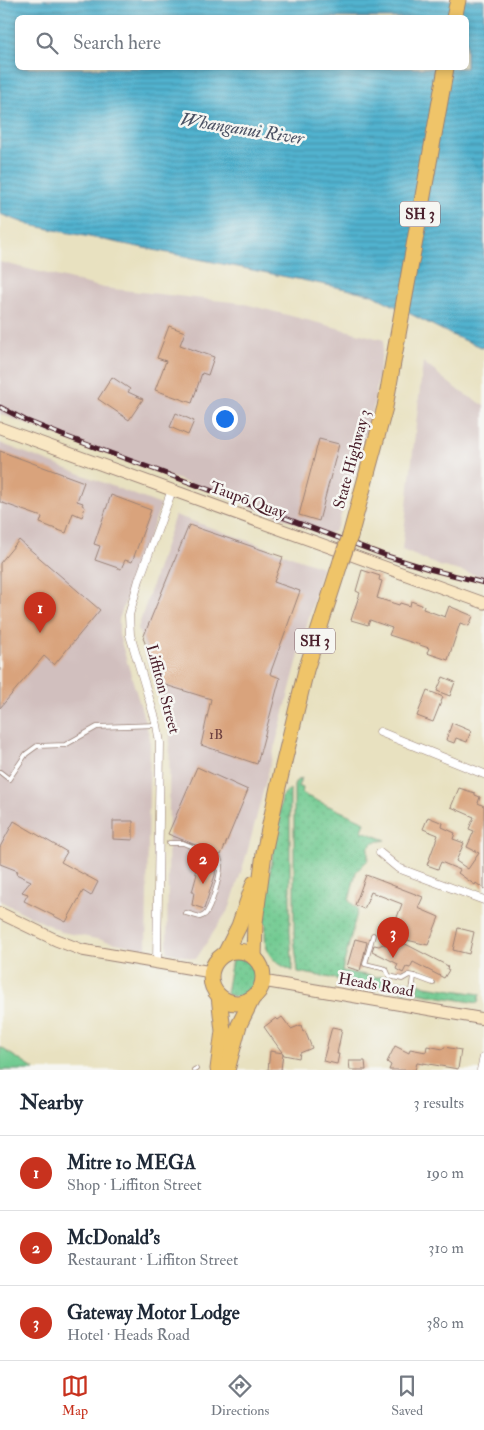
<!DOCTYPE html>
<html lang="en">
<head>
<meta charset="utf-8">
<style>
  body { margin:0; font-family:"IM FELL Double Pica",serif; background:#f2f2f3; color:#1f2937 }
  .you { position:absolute; left:224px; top:418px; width:18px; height:18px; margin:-12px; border:4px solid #fff; border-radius:50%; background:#1a73e8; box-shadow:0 0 0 8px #1a73e833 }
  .badge { display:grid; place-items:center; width:32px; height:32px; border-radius:50%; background:#c8321e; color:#fff; font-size:16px; font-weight:700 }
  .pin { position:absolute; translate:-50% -41px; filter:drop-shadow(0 1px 2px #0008) }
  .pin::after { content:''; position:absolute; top:26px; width:18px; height:15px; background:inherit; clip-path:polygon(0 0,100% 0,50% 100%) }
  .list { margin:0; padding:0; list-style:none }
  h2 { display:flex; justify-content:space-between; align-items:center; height:65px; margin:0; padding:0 20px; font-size:21px }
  h2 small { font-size:16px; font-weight:400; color:#747a83 }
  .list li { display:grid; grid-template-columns:32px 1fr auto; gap:15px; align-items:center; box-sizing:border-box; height:75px; padding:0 20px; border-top:1px solid #e0e1e3 }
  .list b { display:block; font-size:19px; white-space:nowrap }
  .list p { margin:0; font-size:16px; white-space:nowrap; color:#747a83 }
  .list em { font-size:16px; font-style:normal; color:#747a83 }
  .icon { flex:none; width:28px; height:28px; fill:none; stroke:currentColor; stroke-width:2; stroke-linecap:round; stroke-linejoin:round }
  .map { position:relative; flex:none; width:484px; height:1070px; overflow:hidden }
  .search { position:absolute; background:#fff; box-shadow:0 2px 8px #0003; left:15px; right:15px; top:15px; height:55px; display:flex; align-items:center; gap:12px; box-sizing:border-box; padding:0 18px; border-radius:8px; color:#747a83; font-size:19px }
  .sheet { height:290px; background:#fff }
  nav { display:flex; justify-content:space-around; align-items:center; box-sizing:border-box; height:70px; border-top:1px solid #e0e1e3; background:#fff; font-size:14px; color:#747a83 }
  nav a { display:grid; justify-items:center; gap:2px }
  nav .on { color:#c8321e }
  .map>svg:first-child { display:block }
  .industrial { fill:#d1bfbe }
  .grass { fill:url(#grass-dots); stroke:#5e745e }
  .pitch { fill:#71ca91; stroke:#5e745e }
  .water { fill:url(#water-rules); stroke:#4e687d; fill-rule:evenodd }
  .building { fill:#d9a37c }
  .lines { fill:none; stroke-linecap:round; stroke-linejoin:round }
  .lane-casing { stroke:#998076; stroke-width:5.5 }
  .street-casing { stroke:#998076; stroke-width:9 }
  .secondary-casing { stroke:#998076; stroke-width:13 }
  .highway-casing { stroke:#998076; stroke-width:17 }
  .lane { stroke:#fff; stroke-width:4 }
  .street { stroke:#fff; stroke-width:8 }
  .secondary { stroke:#f9e7c3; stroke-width:11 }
  .highway { stroke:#efc469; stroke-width:15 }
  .rail-casing { stroke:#4a1f2b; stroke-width:5 }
  .rail { stroke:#f6f6f2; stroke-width:3; stroke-dasharray:9; stroke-linecap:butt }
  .highway-bridge-casing { stroke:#998076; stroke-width:17; stroke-linecap:butt }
  .highway-bridge { stroke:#efc469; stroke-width:15 }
  .labels { text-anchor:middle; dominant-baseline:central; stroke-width:5; stroke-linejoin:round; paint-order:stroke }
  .number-label { font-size:14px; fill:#6e403f }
  .shield { fill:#f6f6f2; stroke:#7e6067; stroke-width:1 }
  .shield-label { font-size:15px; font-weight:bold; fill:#4a1f2b }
  .street-label { font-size:16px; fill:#4a1f2b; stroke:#f6f6f2 }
  .water-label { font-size:18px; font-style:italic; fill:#4c5264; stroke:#f6f6f2 }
</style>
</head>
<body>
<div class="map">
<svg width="484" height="1070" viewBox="0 0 484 1070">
  <defs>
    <pattern id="grass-dots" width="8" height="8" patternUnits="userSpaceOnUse" patternTransform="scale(1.25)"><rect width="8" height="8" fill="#71ca91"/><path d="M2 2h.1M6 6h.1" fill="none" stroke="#63ad7d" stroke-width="1.8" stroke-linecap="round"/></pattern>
    <pattern id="water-rules" width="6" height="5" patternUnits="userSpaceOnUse" patternTransform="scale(1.25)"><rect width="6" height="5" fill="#51b2cf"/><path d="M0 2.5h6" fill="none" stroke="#4590a8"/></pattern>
  </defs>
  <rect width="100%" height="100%" fill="#f6f6f2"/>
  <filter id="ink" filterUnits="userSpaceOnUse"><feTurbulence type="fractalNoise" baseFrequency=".02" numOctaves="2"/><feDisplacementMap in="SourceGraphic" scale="10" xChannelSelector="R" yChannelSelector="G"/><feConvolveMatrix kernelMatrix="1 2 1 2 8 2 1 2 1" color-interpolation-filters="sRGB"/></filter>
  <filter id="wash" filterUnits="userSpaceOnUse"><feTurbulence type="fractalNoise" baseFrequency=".0096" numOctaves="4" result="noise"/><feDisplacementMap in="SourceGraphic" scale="20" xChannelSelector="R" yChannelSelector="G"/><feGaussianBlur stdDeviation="1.12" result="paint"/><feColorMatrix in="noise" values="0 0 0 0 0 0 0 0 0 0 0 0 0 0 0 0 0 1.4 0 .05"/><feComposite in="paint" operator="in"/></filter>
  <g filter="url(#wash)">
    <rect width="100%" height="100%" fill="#e8e1c0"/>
    <g class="industrial">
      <path d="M 0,262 L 104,288 L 241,303 L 384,340 L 373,410 L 338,525 L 334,532 L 326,534 L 0,414 Z"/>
      <path d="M 423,362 L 459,391 L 484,405 L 484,577 L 440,566 L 402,550 Z"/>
      <path d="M 0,443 L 161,505 L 119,619 L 119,635 L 150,738 L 146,949 L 62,932 L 0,901 Z"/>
      <path d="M 175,515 L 322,567 L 247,853 L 230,907 L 196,959 L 167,952 L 170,720 L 147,660 L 138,628 Z"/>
    </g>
    <g class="grass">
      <path d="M 302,778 L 298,786 L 303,788 L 302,794 L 365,822 L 362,831 L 386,840 L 374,842 L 368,848 L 368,860 L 356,872 L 349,901 L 358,909 L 342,971 L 377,977 L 383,976 L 384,980 L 410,982 L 407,992 L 298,972 L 294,939 L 294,786 L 295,782 Z"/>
      <path d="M 290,789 L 290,932 L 293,971 C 267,960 263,949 266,923 L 262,922 L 282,796 Z"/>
      <path d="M 237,958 C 270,962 258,1007 226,994 L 232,959 Z"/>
      <path d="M 419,983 L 425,986 L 480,994 L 478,1003 L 416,993 Z"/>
    </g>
    <path class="pitch" d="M 0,1047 L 35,1070 L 0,1070 Z"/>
    <path class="water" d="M 0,0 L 484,0 L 484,348 L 454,336 L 371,294 L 30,225 L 0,214 ZM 18,18 L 466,18 L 466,68 L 18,68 Z"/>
    <g id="blocks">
      <g class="building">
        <path d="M 169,326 L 185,332 L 180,345 L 214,357 L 208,375 L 202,373 L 192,403 L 155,390 L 166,361 L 157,358 Z"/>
        <path d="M 112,377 L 130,389 L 128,392 L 143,399 L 129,420 L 98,399 Z"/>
        <path d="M 176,413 L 194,421 L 188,435 L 170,427 Z"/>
        <path d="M 319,439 L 339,444 L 319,521 L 299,515 Z"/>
        <path d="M 0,451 L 84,482 L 77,501 L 83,503 L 82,505 L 85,507 L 82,517 L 73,513 L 66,533 L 40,523 L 42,517 L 0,502 Z"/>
        <path d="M 111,495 L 151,510 L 132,562 L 125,560 L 121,569 L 95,560 L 100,546 L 94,544 Z"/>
        <path d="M 189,525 L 283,557 L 274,582 L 300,591 L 270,674 L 280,678 L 257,764 L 201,745 L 211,699 L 162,684 L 143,638 Z"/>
        <path d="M 19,540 L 100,610 L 54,665 L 44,656 L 0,708 L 0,563 Z"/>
        <path d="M 362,570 L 380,576 L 379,580 L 382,581 L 377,598 L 399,605 L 400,603 L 410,606 L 411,601 L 424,606 L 423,609 L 445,617 L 449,606 L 473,616 L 469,626 L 460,623 L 448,660 L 427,653 L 429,648 L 389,635 L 392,628 L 370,620 L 368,625 L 351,620 L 360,593 L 356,591 Z"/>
        <path d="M 443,677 L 455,682 L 450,696 L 437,691 Z"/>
        <path d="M 427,690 L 443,697 L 433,722 L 417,716 Z"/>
        <path d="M 452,723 L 471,731 L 467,742 L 456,738 L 454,743 L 446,740 Z"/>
        <path d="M 197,767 L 248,790 L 221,855 L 168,834 Z"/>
        <path d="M 459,788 L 475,793 L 475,795 L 480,797 L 478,803 L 484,806 L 484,889 L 476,883 L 475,885 L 458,873 L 460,870 L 441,862 L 438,869 L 427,865 L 438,835 L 423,829 L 428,817 L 443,823 L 442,827 L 455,833 L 453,839 L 464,843 L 456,861 L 468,869 L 479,853 L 467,847 L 474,831 L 469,829 L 474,817 L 451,807 Z"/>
        <path d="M 14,821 L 67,852 L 61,862 L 98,882 L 91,896 L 83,891 L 66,922 L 24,901 L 28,894 L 22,892 L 31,881 L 16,874 L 18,871 L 0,864 L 0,847 Z"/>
        <path d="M 113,821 L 133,821 L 133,840 L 113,839 Z"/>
        <path d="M 202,855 L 216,861 L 216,863 L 215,875 L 204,909 L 192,905 L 194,892 L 192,892 L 197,874 L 195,873 Z"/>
        <path d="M 366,875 L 423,897 L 418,908 L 439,917 L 428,945 L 390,936 L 402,904 L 371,892 L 364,909 L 355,905 Z"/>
        <path d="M 458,928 L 474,932 L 469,954 L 453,950 Z"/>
        <path d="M 390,936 L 448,966 L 447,969 L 449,970 L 444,978 L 413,962 L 410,968 L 406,967 L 403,973 L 396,969 L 398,964 L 372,951 L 374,945 L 379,946 L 383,944 L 386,945 Z"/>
        <path d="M 355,939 L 367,942 L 360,971 L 347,967 Z"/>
        <path d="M 282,1017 L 291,1029 L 301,1025 L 303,1032 L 305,1031 L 312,1048 L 300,1053 L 299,1058 L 284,1055 L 264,1027 L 276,1018 L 278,1020 Z"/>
        <path d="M 332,1027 L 342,1029 L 337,1054 L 339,1054 L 337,1064 L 323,1061 Z"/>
        <path d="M 395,1046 L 409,1053 L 410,1049 L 426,1052 L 427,1046 L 443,1049 L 444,1047 L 461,1050 L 458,1069 L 423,1063 L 423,1064 L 417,1063 L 415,1070 L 389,1070 L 391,1065 L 387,1062 Z"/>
        <path d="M 270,1051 L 283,1053 L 281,1070 L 268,1070 Z"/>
        <path d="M 349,1061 L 365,1061 L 366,1070 L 350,1070 Z"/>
      </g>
    </g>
  </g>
  <g filter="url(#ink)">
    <use href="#blocks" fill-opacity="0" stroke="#998076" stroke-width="1"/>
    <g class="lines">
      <g class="lane-casing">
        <g id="lane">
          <path d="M 0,772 L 9,779 L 26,754 L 37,746 L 65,745 L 97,727 L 157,725"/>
          <path d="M 169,843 L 183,843 L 219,858 C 224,868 212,903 207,912 C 205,916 204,915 200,917 L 186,913"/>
          <path d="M 373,935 L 365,964 L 386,969 L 389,976 L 402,979 L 409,975 L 414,976"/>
          <path d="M 412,992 L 414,976 L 433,983"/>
          <path d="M 194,1070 L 196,1069"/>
        </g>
      </g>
      <g class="street-casing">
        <g id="street">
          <path d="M 380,732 L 484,774"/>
          <path d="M 380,853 L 398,868 L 484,900"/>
          <path d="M 157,964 L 160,743 L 157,725 L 130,635 L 129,615 L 139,580 L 172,490"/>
          <path d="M 481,1070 L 484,1057"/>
        </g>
      </g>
      <g class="secondary-casing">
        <g id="secondary">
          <path d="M 0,428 L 484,603"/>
          <path d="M 0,913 L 56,940 L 82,950 L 211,972"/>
          <path d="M 263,981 L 484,1019"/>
        </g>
      </g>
      <g class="highway-casing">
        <g id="highway">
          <path d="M 454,18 L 458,0"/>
          <path d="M 350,536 L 385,407 L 446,68"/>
          <circle cx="237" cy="977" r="26"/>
          <path d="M 225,954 L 239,926 L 254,883"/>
          <path d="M 254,957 L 255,922 L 264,853 L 278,787 L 306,670 L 341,561"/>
          <path d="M 218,1069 L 223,1031 L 219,996"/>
          <path d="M 227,1070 L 239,1025 L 252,999"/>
        </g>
      </g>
      <use href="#lane" class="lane"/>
      <use href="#street" class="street"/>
      <use href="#secondary" class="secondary"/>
      <use href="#highway" class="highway"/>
      <g class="rail-casing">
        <path id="rail" d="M 0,407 L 25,420 L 62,435 L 387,556 L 429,569 L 484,583"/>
      </g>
      <use href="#rail" class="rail"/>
      <g class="highway-bridge-casing">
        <path id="highway-bridge" d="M 341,561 L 350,536"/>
      </g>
      <use href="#highway-bridge" class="highway-bridge"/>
    </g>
  </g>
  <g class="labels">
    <g class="number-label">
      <text x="216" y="734">1B</text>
    </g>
    <g class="shield">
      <rect x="400" y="201.5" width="40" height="25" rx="4"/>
      <rect x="295" y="628.5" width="40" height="25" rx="4"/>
    </g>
    <g class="shield-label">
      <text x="420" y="214">SH 3</text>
      <text x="315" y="641">SH 3</text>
    </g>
    <g class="street-label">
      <text transform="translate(352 459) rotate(-75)">State Highway 3</text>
      <text transform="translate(248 500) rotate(20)">Taupō Quay</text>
      <text transform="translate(163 689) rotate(75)">Liffiton Street</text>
      <text transform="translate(376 985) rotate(10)">Heads Road</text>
    </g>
    <g class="water-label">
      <text transform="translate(242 129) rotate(9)">Whanganui River</text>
    </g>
  </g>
</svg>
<div class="you"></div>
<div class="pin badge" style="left:40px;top:633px">1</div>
<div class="pin badge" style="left:203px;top:884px">2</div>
<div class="pin badge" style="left:393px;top:958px">3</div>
<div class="search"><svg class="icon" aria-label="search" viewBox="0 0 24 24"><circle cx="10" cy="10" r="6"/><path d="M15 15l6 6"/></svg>Search here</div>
</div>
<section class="sheet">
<h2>Nearby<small>3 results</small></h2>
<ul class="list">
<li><span class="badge">1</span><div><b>Mitre 10 MEGA</b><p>Shop · Liffiton Street</p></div><em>190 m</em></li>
<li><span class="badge">2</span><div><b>McDonald's</b><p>Restaurant · Liffiton Street</p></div><em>310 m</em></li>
<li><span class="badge">3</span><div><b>Gateway Motor Lodge</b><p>Hotel · Heads Road</p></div><em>380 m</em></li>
</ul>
</section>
<nav>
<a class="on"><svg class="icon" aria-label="map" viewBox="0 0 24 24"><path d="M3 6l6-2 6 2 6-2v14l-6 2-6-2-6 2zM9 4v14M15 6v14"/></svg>Map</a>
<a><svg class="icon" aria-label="directions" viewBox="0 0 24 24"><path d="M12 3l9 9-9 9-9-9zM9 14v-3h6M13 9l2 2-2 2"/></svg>Directions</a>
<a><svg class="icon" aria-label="saved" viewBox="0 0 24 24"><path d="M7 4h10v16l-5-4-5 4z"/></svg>Saved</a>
</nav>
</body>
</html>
